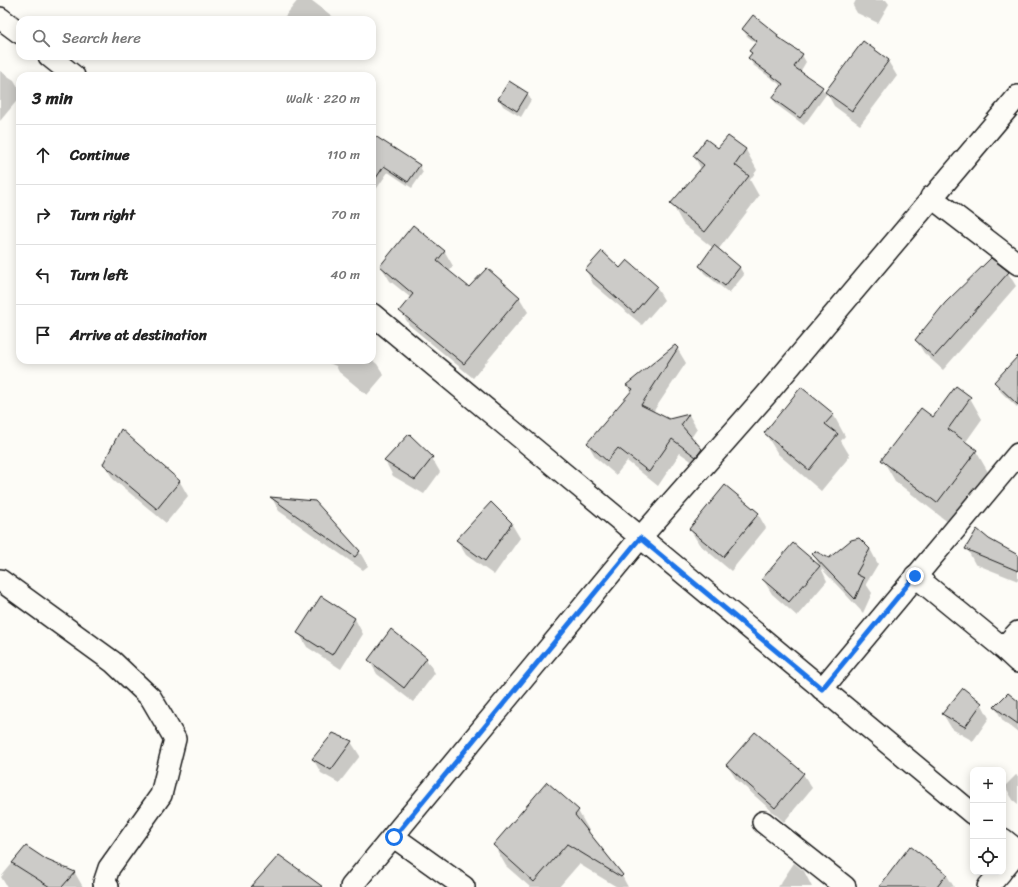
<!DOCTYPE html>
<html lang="en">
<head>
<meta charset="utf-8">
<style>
  body { margin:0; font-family:Sriracha,sans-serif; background:#f2f2f2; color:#222 }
  .controls { position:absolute; right:12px; bottom:12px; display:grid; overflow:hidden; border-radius:8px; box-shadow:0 2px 10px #0003 }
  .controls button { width:36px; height:36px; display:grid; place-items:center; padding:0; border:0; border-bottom:1px solid #e0e0e0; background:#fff; color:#222; font:20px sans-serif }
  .stop { position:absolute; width:12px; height:12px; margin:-9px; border:3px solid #1a73e8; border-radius:50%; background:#fff }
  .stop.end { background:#1a73e8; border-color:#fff; box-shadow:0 1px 4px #0008 }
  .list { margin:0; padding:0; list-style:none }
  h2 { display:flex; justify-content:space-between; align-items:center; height:52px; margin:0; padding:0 16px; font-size:17px }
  h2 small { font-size:13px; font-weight:400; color:#767676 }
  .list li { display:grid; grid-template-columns:26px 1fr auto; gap:12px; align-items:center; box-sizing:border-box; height:60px; padding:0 16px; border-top:1px solid #e0e0e0 }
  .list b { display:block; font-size:15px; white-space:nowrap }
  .list em { font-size:13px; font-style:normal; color:#767676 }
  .icon { flex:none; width:22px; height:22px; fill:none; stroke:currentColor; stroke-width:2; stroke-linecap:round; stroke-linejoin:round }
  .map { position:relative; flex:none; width:1018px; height:887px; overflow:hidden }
  .search { position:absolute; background:#fff; box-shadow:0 2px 10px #0003; left:16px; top:16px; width:360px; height:44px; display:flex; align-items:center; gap:10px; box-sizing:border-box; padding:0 14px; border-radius:12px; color:#767676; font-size:15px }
  .panel { position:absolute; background:#fff; box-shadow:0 2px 10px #0003; left:16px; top:72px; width:360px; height:292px; border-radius:12px }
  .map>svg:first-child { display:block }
  .shadow { fill:#0003 }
  .building { fill:#cccbc8; stroke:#1c1c1c }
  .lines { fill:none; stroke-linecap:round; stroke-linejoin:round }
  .minor-casing { stroke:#1c1c1c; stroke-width:24 }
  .minor { stroke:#fdfcf7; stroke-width:21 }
  .route { stroke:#1a73e8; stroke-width:5 }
</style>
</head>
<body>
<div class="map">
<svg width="1018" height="887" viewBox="0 0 1018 887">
  <rect width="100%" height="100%" fill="#fdfcf7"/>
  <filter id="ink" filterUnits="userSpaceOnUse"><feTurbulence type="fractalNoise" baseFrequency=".025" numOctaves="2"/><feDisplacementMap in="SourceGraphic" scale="8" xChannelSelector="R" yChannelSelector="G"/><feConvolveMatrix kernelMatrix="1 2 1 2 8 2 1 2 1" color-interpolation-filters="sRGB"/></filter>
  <g filter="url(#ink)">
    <g class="shadow">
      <path d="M 298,0 L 311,0 L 332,16 L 334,20 L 282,20 Z"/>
      <path d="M 856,0 L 886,0 L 889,4 L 878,23 L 857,13 L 853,6 Z"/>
      <path d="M 743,29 L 778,36 L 780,40 L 802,55 L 806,62 L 800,72 L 822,88 L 825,93 L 863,42 L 888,61 L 897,76 L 860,125 L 834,106 L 827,93 L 804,125 L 777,105 L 773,98 L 782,86 L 753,65 L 749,58 L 752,54 L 751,51 L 756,43 L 747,36 Z"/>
      <path d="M 0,71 L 14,80 L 20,90 L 20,97 L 0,121 Z"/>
      <path d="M 527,93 L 531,100 L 521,117 L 503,106 L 499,99 Z"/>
      <path d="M 372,137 L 419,165 L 423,172 L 412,188 L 388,172 L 375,191 L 372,189 Z"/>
      <path d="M 728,137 L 746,150 L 757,170 L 750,180 L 759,196 L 718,250 L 740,268 L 744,275 L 729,293 L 704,273 L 700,266 L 713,248 L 683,224 L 672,204 L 701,169 L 694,156 L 718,149 Z"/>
      <path d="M 414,227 L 445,252 L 453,266 L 449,272 L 469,289 L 519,297 L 528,312 L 473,378 L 409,325 L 401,311 L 411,298 L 390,281 L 381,266 Z"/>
      <path d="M 586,270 L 620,270 L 656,287 L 664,300 L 642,325 L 593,284 Z"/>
      <path d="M 1008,273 L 1016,286 L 943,370 L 924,353 L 916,340 Z"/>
      <path d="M 677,348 L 686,363 L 653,412 L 669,420 L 689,415 L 697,429 L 691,438 L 702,450 L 710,464 L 704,470 L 680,453 L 658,486 L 627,461 L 616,475 L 596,458 L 588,444 L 631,392 L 628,385 Z"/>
      <path d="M 322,360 L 372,360 L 377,364 L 384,375 L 367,395 L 339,372 L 336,366 Z"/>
      <path d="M 1018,360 L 1018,408 L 1001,392 L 995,382 Z"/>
      <path d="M 956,387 L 970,398 L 982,419 L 965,443 L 976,451 L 988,472 L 949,523 L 895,481 L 883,460 L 933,419 Z"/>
      <path d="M 833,414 L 845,436 L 841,441 L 850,456 L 821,491 L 778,454 L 765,433 Z"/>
      <path d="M 122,431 L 180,482 L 188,496 L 166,523 L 113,479 L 104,464 Z"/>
      <path d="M 432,458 L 440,472 L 424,494 L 393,476 L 385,461 Z"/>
      <path d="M 272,498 L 359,551 L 368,566 L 363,570 L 279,511 Z"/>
      <path d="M 758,514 L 766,528 L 731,571 L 699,544 L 690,529 Z"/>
      <path d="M 511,523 L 520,538 L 494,575 L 466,555 L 457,540 Z"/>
      <path d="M 793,545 L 821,568 L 813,554 L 829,560 L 870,549 L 878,564 L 866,584 L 872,593 L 863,613 L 821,568 L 827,581 L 797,616 L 772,594 L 763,579 Z"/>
      <path d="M 967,549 L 1018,556 L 1018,581 L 975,564 Z"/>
      <path d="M 321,598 L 355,619 L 363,634 L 341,669 L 307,647 L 299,633 Z"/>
      <path d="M 391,631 L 426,659 L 435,673 L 413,702 L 377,674 L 369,660 Z"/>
      <path d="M 981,703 L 989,718 L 973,741 L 952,729 L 943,714 Z"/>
      <path d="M 1018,703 L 1018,732 L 1003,721 L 995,707 Z"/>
      <path d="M 351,742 L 360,756 L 339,783 L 321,773 L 313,759 Z"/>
      <path d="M 727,765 L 803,774 L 812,788 L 784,822 L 736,779 Z"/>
      <path d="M 1016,775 L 1018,776 L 1018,804 L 1013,800 L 1005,786 Z"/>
      <path d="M 578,811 L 590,832 L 589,834 L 622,876 L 628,887 L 617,887 L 579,864 L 559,887 L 530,887 L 506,866 L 494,845 Z"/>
      <path d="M 26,847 L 47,861 L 75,873 L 83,887 L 7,887 L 1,877 Z"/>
      <path d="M 794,863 L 804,871 L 812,887 L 778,887 Z"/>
      <path d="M 946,874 L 954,887 L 880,887 Z"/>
    </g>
    <g class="building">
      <path d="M 753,15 L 778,35 L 777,37 L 803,54 L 794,67 L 823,87 L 800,118 L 772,98 L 783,84 L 748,58 L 752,53 L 749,51 L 757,41 L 742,29 Z"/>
      <path d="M 863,41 L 889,60 L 852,111 L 825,92 Z"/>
      <path d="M 509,81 L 528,93 L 517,111 L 498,99 Z"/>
      <path d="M 372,134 L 420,165 L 408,182 L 384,166 L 372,184 Z"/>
      <path d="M 728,136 L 746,149 L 735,165 L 749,176 L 705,232 L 670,204 L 704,165 L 693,156 L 706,139 L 718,148 Z"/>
      <path d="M 413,225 L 445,251 L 437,261 L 469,287 L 487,268 L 520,297 L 464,364 L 399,311 L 413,294 L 380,266 Z"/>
      <path d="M 714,245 L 740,267 L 725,286 L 699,266 Z"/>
      <path d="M 602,251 L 620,268 L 627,260 L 657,286 L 634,313 L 585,270 Z"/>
      <path d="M 991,258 L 1009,272 L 934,357 L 915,340 L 945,303 Z"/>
      <path d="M 675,345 L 678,348 L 641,405 L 669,419 L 689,414 L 681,425 L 702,449 L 696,457 L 672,439 L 649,472 L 618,448 L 607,461 L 587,443 L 633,389 L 626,385 Z"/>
      <path d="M 1018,356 L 1018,405 L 994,382 Z"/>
      <path d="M 956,386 L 971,397 L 948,429 L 977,450 L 937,503 L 881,460 L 921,408 L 933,417 Z"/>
      <path d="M 801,387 L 834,414 L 825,424 L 838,434 L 809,470 L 764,433 Z"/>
      <path d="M 121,429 L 180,481 L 157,509 L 103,464 Z"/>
      <path d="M 409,434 L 433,457 L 415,480 L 384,461 Z"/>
      <path d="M 725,485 L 759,513 L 723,557 L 689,529 Z"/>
      <path d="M 270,497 L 315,501 L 360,551 L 355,557 Z"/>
      <path d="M 491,502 L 512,523 L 485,561 L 456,540 Z"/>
      <path d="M 977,529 L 989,539 L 1018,555 L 1018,571 L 965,549 Z"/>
      <path d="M 859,538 L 870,549 L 856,574 L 864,578 L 855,599 L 812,554 L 815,551 L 829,558 L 851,540 Z"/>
      <path d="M 793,543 L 820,566 L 789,602 L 762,579 Z"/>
      <path d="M 321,596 L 355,618 L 332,655 L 297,633 Z"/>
      <path d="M 391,629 L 427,658 L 404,688 L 368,660 Z"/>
      <path d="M 963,688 L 982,703 L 965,727 L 942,714 Z"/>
      <path d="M 1008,693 L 1018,701 L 1018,724 L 994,707 Z"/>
      <path d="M 755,732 L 804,773 L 775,808 L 726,765 Z"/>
      <path d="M 333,733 L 352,741 L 331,770 L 312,759 Z"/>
      <path d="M 547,782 L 579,810 L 575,815 L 623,875 L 621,877 L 567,844 L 534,882 L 493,845 Z"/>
      <path d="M 26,846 L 47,860 L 75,872 L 62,887 L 50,887 L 12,863 Z"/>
      <path d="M 910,846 L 947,874 L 937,887 L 879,887 Z"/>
      <path d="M 279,855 L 323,887 L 251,887 Z"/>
    </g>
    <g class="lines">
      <g class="minor-casing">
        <g id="minor">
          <path d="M 0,18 L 20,33"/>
          <path d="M 49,56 L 74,76"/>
          <path d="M 931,197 L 1018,264"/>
          <path d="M 372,314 L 973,814"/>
          <path d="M 915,576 L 1003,648 L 1018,632"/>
          <path d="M 0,580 L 113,662 L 151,698 L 175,739 L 161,795 L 109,868 L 104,883 L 108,887"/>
          <path d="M 1003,648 L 1018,662"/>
          <path d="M 822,689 L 1018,454"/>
          <path d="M 763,822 L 845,887"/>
          <path d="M 394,837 L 464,887"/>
          <path d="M 1003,839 L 1018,851"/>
          <path d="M 1003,869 L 1018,851"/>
          <path d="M 351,887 L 640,538 L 766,395 L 1018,96"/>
          <path d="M 988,887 L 1001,872"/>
        </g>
      </g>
      <use href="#minor" class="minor"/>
    </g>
  </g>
  <g class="lines" filter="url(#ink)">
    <path class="route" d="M 394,837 L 640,538 L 822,689 L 915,576"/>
  </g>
</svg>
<div class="controls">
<button>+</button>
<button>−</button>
<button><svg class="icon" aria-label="locate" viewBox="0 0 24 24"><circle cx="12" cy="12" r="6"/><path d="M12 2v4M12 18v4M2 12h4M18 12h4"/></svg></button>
</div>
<div class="stop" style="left:394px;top:837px"></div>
<div class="stop end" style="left:915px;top:576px"></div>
<div class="search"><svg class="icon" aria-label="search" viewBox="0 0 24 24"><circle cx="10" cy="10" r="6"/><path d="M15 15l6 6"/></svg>Search here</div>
<section class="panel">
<h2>3 min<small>Walk · 220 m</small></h2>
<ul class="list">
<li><svg class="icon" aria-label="ahead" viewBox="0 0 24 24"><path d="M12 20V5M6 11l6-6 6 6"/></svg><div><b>Continue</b></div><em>110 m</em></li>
<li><svg class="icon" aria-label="right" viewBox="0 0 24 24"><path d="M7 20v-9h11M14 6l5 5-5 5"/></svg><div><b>Turn right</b></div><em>70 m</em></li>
<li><svg class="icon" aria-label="left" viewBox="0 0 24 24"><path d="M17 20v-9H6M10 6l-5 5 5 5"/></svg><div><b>Turn left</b></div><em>40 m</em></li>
<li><svg class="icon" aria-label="arrive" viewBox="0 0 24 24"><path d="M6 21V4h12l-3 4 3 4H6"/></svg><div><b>Arrive at destination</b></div></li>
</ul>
</section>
</div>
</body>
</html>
